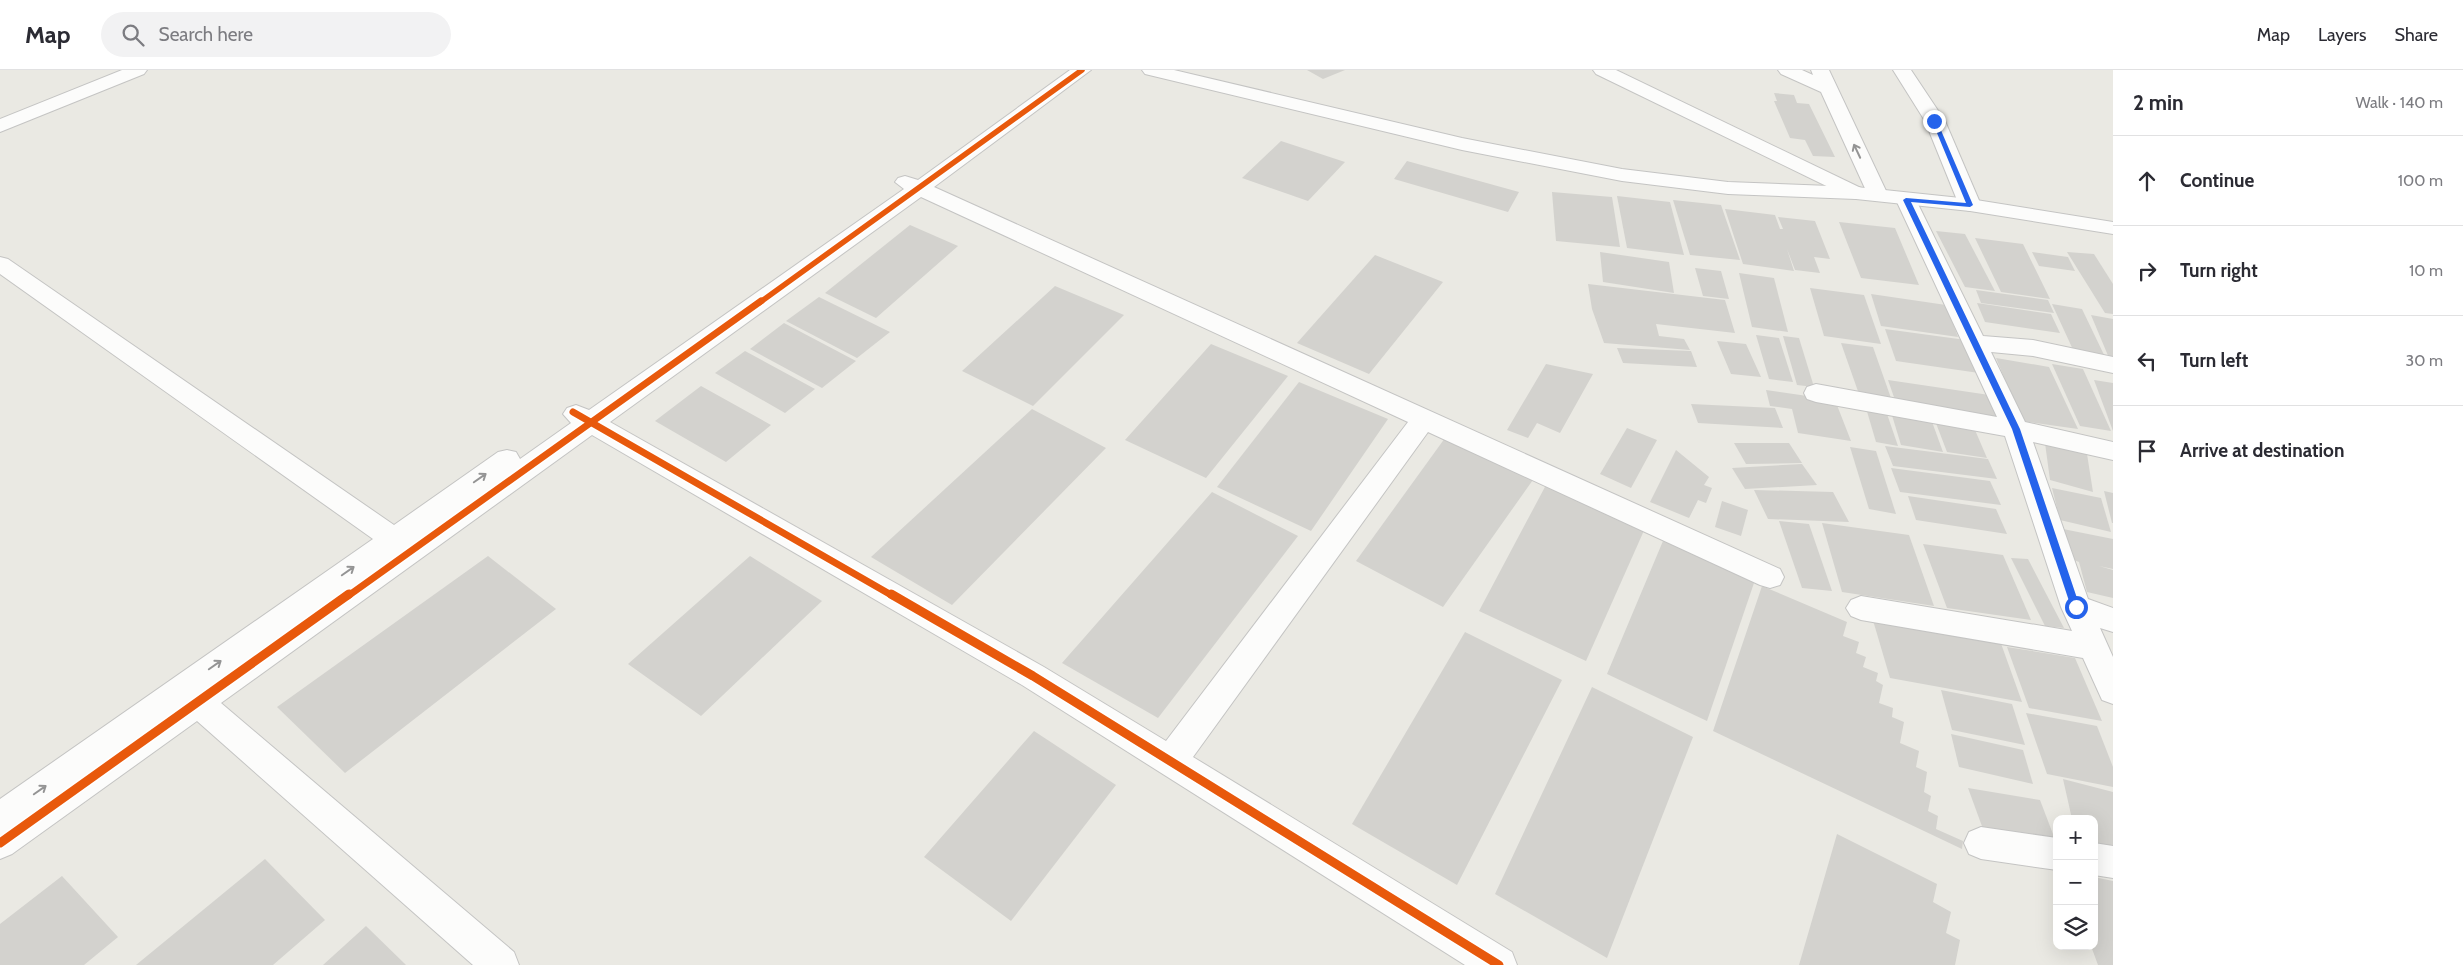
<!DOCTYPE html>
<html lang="en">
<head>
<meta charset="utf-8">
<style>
  body { margin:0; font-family:Cabin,sans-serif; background:#f2f2f3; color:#2b2b33 }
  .controls { position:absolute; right:15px; bottom:15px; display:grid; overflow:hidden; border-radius:10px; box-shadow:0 5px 20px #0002 }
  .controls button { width:45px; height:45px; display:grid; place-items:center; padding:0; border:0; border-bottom:1px solid #e1e1e2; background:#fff; color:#2b2b33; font:25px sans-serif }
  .stop { position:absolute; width:15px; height:15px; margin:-11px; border:4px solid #2563eb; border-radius:50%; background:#fff }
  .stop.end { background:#2563eb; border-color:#fff; box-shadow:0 1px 5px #0008 }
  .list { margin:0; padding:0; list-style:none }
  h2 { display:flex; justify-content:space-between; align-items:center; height:65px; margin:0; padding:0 20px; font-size:21px }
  h2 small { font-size:16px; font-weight:400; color:#7c7c81 }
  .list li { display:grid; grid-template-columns:32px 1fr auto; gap:15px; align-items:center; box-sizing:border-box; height:90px; padding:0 20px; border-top:1px solid #e1e1e2 }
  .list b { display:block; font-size:19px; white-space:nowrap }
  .list em { font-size:16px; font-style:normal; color:#7c7c81 }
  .icon { flex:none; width:28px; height:28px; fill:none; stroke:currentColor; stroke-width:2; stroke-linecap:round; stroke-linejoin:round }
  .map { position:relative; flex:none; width:2113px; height:895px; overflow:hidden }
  header { display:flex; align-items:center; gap:30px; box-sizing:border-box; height:70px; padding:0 25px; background:#fff; border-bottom:1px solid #e1e1e2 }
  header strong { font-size:24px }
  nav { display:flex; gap:28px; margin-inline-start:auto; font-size:18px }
  .search { width:350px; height:45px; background:#f2f2f3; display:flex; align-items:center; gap:12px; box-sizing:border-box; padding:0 18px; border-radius:28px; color:#7c7c81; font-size:19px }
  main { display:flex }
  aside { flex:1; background:#fff }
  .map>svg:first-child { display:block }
  .building { fill:#d3d2ce }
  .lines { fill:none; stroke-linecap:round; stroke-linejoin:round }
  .minor-casing { stroke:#c4c4c3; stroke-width:2 }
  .tertiary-casing { stroke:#c4c4c3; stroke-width:2 }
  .minor { fill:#fcfcfb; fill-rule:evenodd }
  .tertiary { fill:#fcfcfb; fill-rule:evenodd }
  .cycleway-far2-casing { stroke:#fff; stroke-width:8 }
  .cycleway-far1-casing { stroke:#fff; stroke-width:10 }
  .cycleway-casing { stroke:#fff; stroke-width:12 }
  .cycleway-far2 { stroke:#e8590c; stroke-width:5.5 }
  .cycleway-far1 { stroke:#e8590c; stroke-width:7 }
  .cycleway { stroke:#e8590c; stroke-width:9 }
  .oneway { stroke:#949494 }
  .route { fill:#2563eb }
</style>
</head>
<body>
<header>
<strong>Map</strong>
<div class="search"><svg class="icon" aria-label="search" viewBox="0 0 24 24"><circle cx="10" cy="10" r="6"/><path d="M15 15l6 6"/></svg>Search here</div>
<nav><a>Map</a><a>Layers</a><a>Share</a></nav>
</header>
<main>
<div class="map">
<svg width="2113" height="895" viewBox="0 0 2113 895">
  <rect width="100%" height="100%" fill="#eae9e3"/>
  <g class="building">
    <path d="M 1307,0 L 1345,0 L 1323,9 Z"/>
    <path d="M 1774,23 L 1794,25 L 1797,33 L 1809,34 L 1835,87 L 1813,86 L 1805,70 L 1790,68 L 1774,31 L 1777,31 Z"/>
    <path d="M 1281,71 L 1345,92 L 1308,131 L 1242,108 Z"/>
    <path d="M 1407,91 L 1519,122 L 1508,142 L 1394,109 Z"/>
    <path d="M 1552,122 L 1612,127 L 1620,177 L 1556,171 Z"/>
    <path d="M 1617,126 L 1670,132 L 1684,185 L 1627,178 Z"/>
    <path d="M 1673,130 L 1721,135 L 1740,190 L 1690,185 Z"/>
    <path d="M 1725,139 L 1775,145 L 1780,159 L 1783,159 L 1778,147 L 1815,151 L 1830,189 L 1814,187 L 1820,203 L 1795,200 L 1787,179 L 1794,201 L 1743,194 Z"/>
    <path d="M 1839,152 L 1895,158 L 1919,215 L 1861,208 Z"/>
    <path d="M 910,155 L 958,176 L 876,248 L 825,223 Z"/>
    <path d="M 1936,161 L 1965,164 L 1995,221 L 1965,217 Z"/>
    <path d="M 1975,168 L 2023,174 L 2050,229 L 2001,222 Z"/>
    <path d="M 1600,182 L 1669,192 L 1674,223 L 1603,212 Z"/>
    <path d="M 2032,182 L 2068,187 L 2075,201 L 2039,196 Z"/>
    <path d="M 2067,182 L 2094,184 L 2113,214 L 2113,244 L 2105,243 Z"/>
    <path d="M 1375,185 L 1443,212 L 1369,304 L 1297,273 Z"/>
    <path d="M 1695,198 L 1721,201 L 1729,229 L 1703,226 Z"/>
    <path d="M 1739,203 L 1774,208 L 1788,262 L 1752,257 Z"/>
    <path d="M 1588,214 L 1725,230 L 1735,263 L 1656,254 L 1659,266 L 1684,269 L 1690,280 L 1604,273 L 1592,239 Z"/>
    <path d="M 1055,216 L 1124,245 L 1033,336 L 962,301 Z"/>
    <path d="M 1810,218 L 1864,225 L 1881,274 L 1824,266 Z"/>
    <path d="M 1976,220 L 2048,230 L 2054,243 L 1981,233 Z"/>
    <path d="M 1871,224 L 1946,235 L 1958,267 L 1881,256 Z"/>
    <path d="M 819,227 L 890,262 L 857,288 L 786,251 Z"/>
    <path d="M 1977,233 L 2051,244 L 2060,263 L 1985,252 Z"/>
    <path d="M 2052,234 L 2082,239 L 2106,289 L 2075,284 Z"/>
    <path d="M 2091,245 L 2113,249 L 2113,289 L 2109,288 Z"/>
    <path d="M 784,253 L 856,291 L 822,318 L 750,279 Z"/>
    <path d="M 1885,259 L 1966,270 L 1979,303 L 1896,291 Z"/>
    <path d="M 1756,265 L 1779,268 L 1793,312 L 1769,309 Z"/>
    <path d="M 1783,266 L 1799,268 L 1814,317 L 1797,315 Z"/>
    <path d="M 1717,271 L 1746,274 L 1761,307 L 1731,304 Z"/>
    <path d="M 1841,273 L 1873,277 L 1892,331 L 1860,327 Z"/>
    <path d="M 1211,274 L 1288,306 L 1206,408 L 1125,370 Z"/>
    <path d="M 1617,278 L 1691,281 L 1697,297 L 1623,293 Z"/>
    <path d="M 745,281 L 815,319 L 785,343 L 715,303 Z"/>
    <path d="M 1996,288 L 2049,297 L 2078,359 L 2022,351 Z"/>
    <path d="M 1546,294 L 1593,304 L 1560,363 L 1537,353 L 1528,368 L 1507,360 Z"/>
    <path d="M 2052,294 L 2083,299 L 2111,361 L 2080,356 Z"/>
    <path d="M 1888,310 L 1996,326 L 2006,350 L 1896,333 Z"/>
    <path d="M 2094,310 L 2113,313 L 2113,361 Z"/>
    <path d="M 1299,312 L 1388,349 L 1311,461 L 1217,417 Z"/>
    <path d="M 701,316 L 771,355 L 726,392 L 655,351 Z"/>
    <path d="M 1766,320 L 1835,330 L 1851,371 L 1798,363 L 1792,339 L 1770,336 Z"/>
    <path d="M 1691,334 L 1775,338 L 1783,358 L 1698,353 Z"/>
    <path d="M 1866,338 L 1886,341 L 1898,376 L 1876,372 Z"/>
    <path d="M 1032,339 L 1106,378 L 952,535 L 871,487 Z"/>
    <path d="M 1891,342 L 1931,349 L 1943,382 L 1901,375 Z"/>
    <path d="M 1934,348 L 1972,353 L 1987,388 L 1947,382 Z"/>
    <path d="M 1627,358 L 1657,370 L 1631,418 L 1600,404 Z"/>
    <path d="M 1445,368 L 1535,407 L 1443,537 L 1356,491 Z"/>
    <path d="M 1734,373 L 1789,373 L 1802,393 L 1746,394 Z"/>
    <path d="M 2045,373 L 2087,384 L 2093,422 L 2050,410 Z"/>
    <path d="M 1885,376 L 1988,389 L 1997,409 L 1893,396 Z"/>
    <path d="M 1850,377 L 1876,381 L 1896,444 L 1869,439 Z"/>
    <path d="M 1676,380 L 1709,407 L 1704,415 L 1712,418 L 1706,433 L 1698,430 L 1689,448 L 1650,432 Z"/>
    <path d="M 1802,394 L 1817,415 L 1745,419 L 1732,398 Z"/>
    <path d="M 1891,398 L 1990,411 L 2001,435 L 1900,422 Z"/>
    <path d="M 1546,415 L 1646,456 L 1586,591 L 1479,541 Z"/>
    <path d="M 2052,418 L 2101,428 L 2111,462 L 2060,450 Z"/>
    <path d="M 1754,420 L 1833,422 L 1849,452 L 1768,449 Z"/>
    <path d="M 2104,421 L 2113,423 L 2113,453 L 2112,453 Z"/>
    <path d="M 1212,422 L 1298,466 L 1158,648 L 1062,593 Z"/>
    <path d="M 1908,426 L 1996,439 L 2007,464 L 1916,450 Z"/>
    <path d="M 1722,431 L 1748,440 L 1741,466 L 1715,457 Z"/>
    <path d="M 1779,451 L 1809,454 L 1832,521 L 1802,518 Z"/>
    <path d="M 1822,453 L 1909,465 L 1934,536 L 1842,522 Z"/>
    <path d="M 2063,459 L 2113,469 L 2113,499 L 2099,496 L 2113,500 L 2113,528 L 2087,522 L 2079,492 L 2074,490 Z"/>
    <path d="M 1663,471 L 1755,510 L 1707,651 L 1607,604 Z"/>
    <path d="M 1923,474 L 2003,485 L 2031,550 L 1947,538 Z"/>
    <path d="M 488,486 L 556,539 L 345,703 L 277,637 Z"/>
    <path d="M 750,486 L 822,531 L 701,646 L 628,594 Z"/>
    <path d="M 2011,488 L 2028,489 L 2064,558 L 2045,556 Z"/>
    <path d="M 1762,516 L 1847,552 L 1843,566 L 1859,572 L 1856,583 L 1866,587 L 1863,597 L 1878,603 L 1876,611 L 1883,615 L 1879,633 L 1893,638 L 1892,647 L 1904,652 L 1900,673 L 1919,681 L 1916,697 L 1927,702 L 1924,722 L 1931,726 L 1928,741 L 1938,746 L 1936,759 L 1963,771 L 1962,779 L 1713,661 Z"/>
    <path d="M 1872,547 L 1999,568 L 2022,632 L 1890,608 Z"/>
    <path d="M 1465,562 L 1562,610 L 1457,815 L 1352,754 Z"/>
    <path d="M 2007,577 L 2075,588 L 2102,651 L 2029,638 Z"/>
    <path d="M 1592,617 L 1693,667 L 1607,888 L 1495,824 Z"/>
    <path d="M 1941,620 L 2012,634 L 2025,675 L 1952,660 Z"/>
    <path d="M 2026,643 L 2097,656 L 2113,697 L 2113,717 L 2047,704 Z"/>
    <path d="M 1034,661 L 1116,715 L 1011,851 L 924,787 Z"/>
    <path d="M 1951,664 L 2023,680 L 2033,714 L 1959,697 Z"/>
    <path d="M 2063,709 L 2113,722 L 2113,782 L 2094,777 L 2094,749 L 2072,749 Z"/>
    <path d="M 1968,718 L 2040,730 L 2056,772 L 1983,759 Z"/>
    <path d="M 1837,764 L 1937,814 L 1933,832 L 1951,842 L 1946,863 L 1960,870 L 1955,895 L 1799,895 Z"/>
    <path d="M 265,789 L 325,850 L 273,895 L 136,895 Z"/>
    <path d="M 62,806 L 118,867 L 84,895 L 0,895 L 0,854 Z"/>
    <path d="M 2094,807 L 2113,811 L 2113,895 L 2098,895 L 2091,876 L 2094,876 Z"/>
    <path d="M 366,856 L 406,895 L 323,895 Z"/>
  </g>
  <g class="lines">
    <g class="minor-casing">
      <g id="minor">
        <path d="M 122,0 L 147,0 L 144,4 L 0,62 L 0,49 Z"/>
        <path d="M 1070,0 L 1091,0 L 934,117 L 1780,499 L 1784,507 L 1780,515 L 1770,518 L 1760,515 L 1428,362 L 1193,687 L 1512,882 L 1517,895 L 1465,895 L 1022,615 L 592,365 L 221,633 L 514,882 L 519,895 L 473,895 L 197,651 L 12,784 L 0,789 L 0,729 L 373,469 L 0,204 L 0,187 L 8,189 L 394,455 L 498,382 L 507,380 L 516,382 L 520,389 L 571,353 L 563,344 L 567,338 L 576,335 L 589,340 L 904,119 L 895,112 L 898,108 L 905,106 L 918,110 ZM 921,127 L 1408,352 L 1166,671 L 1044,597 L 610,352 Z"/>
        <path d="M 1593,0 L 1616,0 L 1863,119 L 1866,123 L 1863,127 L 1856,129 L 1849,127 L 1596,4 Z"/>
        <path d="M 1778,0 L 1802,0 L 1813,5 L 1811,0 L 1829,0 L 1888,125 L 1885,129 L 1878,131 L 1871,129 L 1868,125 L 1821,22 L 1781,4 Z"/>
        <path d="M 1893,0 L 1911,0 L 1945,51 L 1981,135 L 1977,139 L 1970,141 L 1963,139 L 1959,135 L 1925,51 Z"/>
        <path d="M 1906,124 L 1913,126 L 1916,130 L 1983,266 L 2033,270 L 2113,287 L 2113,303 L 2033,286 L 1991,282 L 2025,352 L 2113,372 L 2113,390 L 2033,372 L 2088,529 L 2113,538 L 2113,562 L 2100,558 L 2113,587 L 2113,634 L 2102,630 L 2083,588 L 1861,550 L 1851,546 L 1846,538 L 1851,530 L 1861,526 L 2072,561 L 2061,537 L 2005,366 L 1816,332 L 1807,329 L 1804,323 L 1807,317 L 1816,314 L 1997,347 L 1896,130 L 1899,126 Z"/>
        <path d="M 1981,757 L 2057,768 L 2057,800 L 1981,789 L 1969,784 L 1964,773 L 1969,762 Z"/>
        <path d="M 2094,773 L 2113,776 L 2113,808 L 2094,805 Z"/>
      </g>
    </g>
    <g class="tertiary-casing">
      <path id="tertiary" d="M 1142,0 L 1174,0 L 1462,68 L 1622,99 L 1728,112 L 1856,117 L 1970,129 L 2113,152 L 2113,164 L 1970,141 L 1856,129 L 1728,124 L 1622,111 L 1462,80 L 1145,4 Z"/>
    </g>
    <use href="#minor" class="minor"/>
    <use href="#tertiary" class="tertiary"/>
    <g class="cycleway-far2-casing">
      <path id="cycleway-far2" d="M 759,233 L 1082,0"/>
    </g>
    <g class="cycleway-far1-casing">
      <g id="cycleway-far1">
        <path d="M 573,342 L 893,526"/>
        <path d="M 348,526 L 761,231"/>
      </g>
    </g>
    <g class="cycleway-casing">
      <g id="cycleway">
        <path d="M 891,524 L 1033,606 L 1499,895"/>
        <path d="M 0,773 L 349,524"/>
      </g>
    </g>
    <use href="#cycleway-far2" class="cycleway-far2"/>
    <use href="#cycleway-far1" class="cycleway-far1"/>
    <use href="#cycleway" class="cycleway"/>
  </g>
  <defs><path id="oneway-shaft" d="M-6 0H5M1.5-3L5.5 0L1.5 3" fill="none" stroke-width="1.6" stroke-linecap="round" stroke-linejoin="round" transform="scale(1.25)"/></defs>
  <g class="oneway">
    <use href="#oneway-shaft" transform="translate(1857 81) rotate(-115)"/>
    <use href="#oneway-shaft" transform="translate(480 408) rotate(-35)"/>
    <use href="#oneway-shaft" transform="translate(348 501) rotate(-35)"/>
    <use href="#oneway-shaft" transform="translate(215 595) rotate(-35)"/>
    <use href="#oneway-shaft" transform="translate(40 720) rotate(-35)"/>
  </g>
  <path class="route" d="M 1934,50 L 1937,51 L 1973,135 L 1970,137 L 1911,132 L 2020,359 L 2080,537 L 2076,541 L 2071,537 L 2012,359 L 1903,130 L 1906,128 L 1966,133 L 1932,51 Z"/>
</svg>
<div class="controls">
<button>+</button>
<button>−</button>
<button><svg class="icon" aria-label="layers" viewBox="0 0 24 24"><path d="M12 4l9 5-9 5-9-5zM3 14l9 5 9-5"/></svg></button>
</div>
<div class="stop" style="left:2076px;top:537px"></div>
<div class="stop end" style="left:1934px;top:51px"></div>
</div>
<aside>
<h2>2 min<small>Walk · 140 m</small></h2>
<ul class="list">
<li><svg class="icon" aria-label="ahead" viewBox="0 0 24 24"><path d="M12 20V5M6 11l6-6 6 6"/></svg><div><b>Continue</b></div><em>100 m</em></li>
<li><svg class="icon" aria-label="right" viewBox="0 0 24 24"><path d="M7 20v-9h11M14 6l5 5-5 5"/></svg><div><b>Turn right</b></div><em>10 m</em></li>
<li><svg class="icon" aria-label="left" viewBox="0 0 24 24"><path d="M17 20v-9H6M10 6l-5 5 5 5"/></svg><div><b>Turn left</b></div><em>30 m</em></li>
<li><svg class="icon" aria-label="arrive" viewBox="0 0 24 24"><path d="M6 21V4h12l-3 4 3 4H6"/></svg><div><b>Arrive at destination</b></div></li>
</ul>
</aside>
</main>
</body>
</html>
